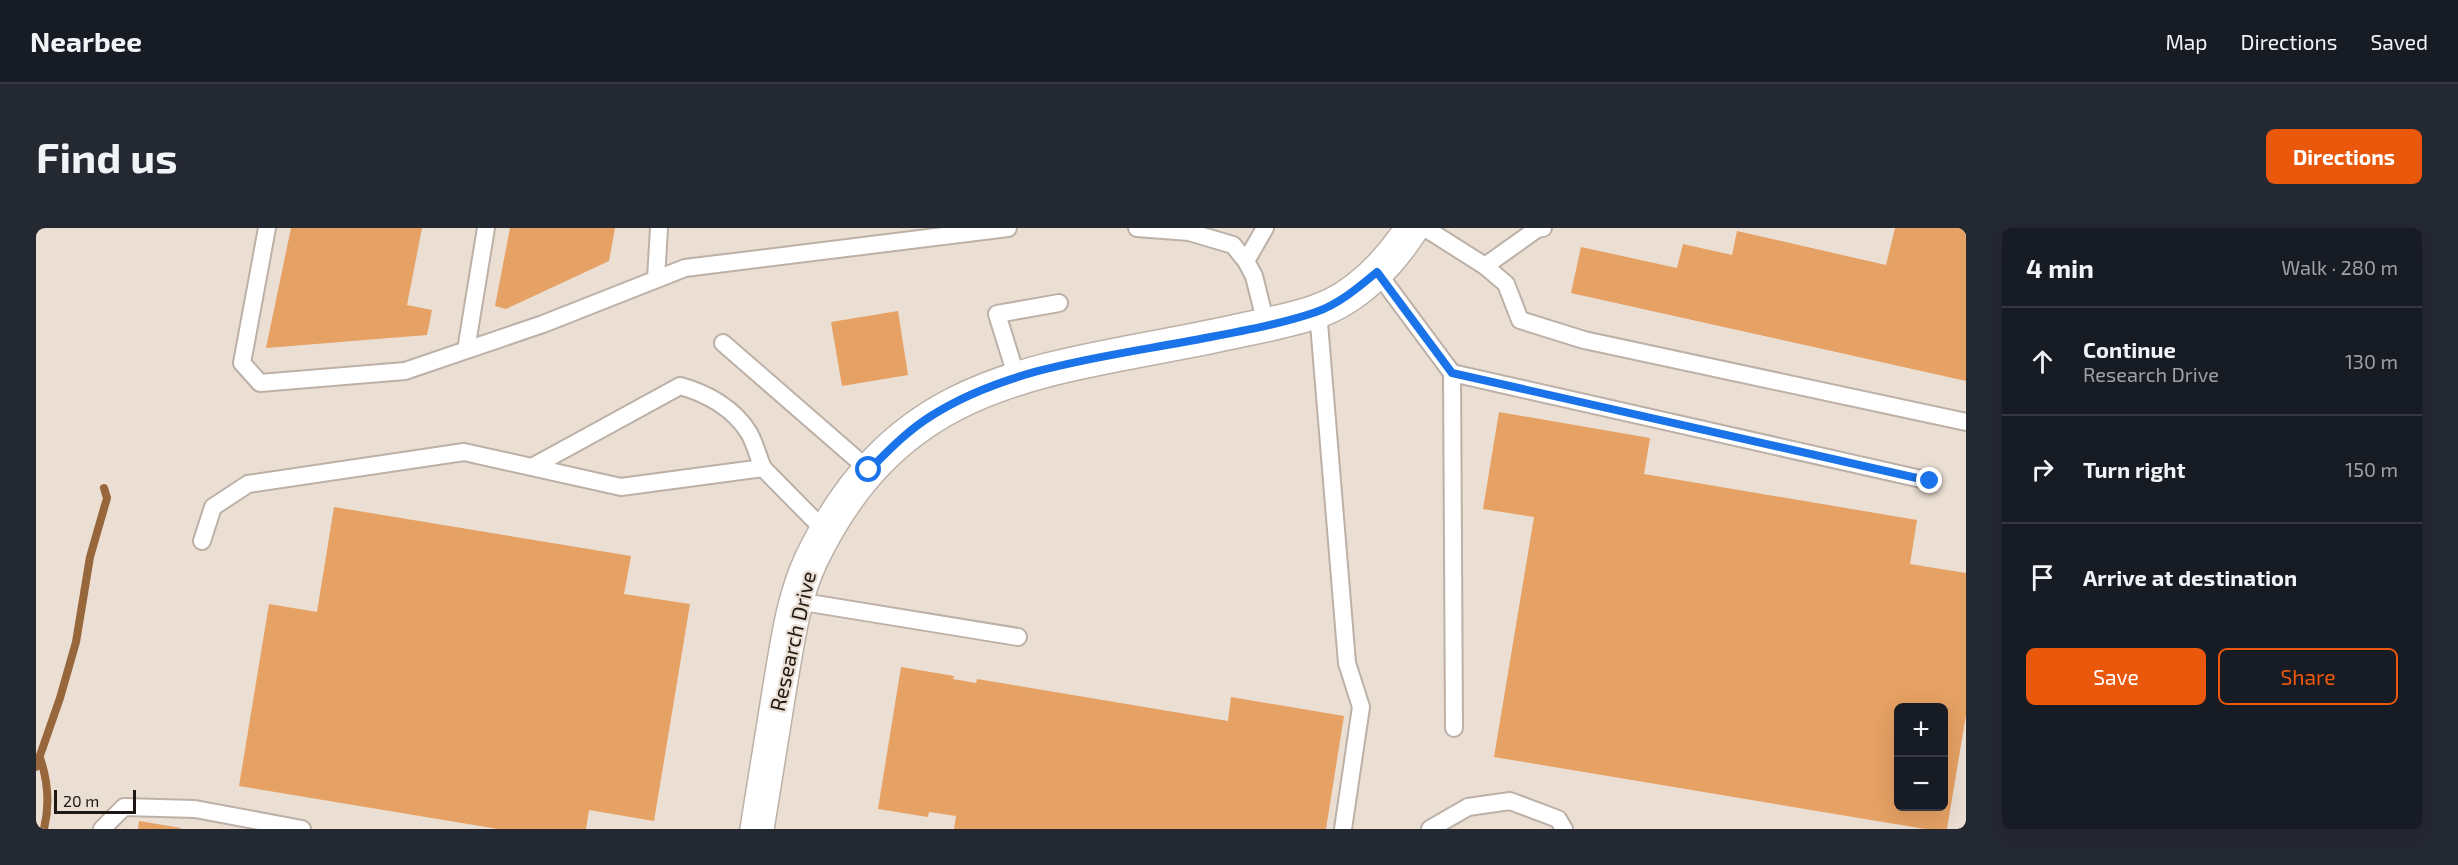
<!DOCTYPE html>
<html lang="en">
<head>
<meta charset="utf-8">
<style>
  body { margin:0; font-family:"Exo 2",sans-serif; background:#242831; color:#f1f3f6 }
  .controls { position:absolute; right:18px; bottom:18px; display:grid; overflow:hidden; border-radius:9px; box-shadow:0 6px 24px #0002 }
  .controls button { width:54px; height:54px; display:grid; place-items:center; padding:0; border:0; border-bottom:2px solid #363941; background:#171b24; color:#f1f3f6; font:30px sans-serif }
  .scale { position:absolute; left:18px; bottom:15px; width:82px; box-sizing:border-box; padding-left:6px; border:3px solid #1d1815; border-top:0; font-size:16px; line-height:21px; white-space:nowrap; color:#1d1815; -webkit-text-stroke:4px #ebded3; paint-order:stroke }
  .stop { position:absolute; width:18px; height:18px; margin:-14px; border:4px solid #1a73e8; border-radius:50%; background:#fff }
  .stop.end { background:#1a73e8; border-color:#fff; box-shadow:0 2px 6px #0008 }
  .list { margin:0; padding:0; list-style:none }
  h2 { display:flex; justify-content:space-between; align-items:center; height:78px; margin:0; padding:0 24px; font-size:26px }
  h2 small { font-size:20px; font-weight:400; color:#9ea1a6 }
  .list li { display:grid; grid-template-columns:39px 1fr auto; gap:18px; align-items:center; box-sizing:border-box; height:108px; padding:0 24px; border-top:2px solid #363941 }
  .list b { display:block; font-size:22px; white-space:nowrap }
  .list p { margin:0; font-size:20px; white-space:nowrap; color:#9ea1a6 }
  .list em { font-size:20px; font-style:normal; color:#9ea1a6 }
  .actions { display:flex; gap:12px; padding:18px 24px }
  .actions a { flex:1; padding:14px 0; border:2px solid #ea580c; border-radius:9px; text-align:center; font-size:21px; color:#ea580c }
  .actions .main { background:#ea580c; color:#fff }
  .icon { flex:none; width:33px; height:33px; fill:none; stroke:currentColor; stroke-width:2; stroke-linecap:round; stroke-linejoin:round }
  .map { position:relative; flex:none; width:1930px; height:601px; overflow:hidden; border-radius:9px }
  header { display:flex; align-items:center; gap:36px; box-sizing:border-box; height:84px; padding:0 30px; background:#171b24; border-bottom:2px solid #363941 }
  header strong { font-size:28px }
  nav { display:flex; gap:33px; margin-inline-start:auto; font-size:21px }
  .intro { display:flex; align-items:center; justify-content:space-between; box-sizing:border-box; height:144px; padding:0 36px }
  h1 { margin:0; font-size:42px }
  .button { padding:15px 27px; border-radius:9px; background:#ea580c; color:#fff; font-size:21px; font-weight:700 }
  main { display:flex; gap:36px; padding:0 36px }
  aside { flex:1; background:#171b24; border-radius:9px; box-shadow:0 6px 24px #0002 }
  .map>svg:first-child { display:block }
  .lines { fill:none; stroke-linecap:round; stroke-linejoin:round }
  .stream { stroke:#97663b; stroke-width:8 }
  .building { fill:#e6a164; fill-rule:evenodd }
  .service-casing { stroke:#bdb0a6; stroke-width:20 }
  .minor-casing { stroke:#bdb0a6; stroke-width:36 }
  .service { stroke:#fff; stroke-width:16 }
  .minor { stroke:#fff; stroke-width:33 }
  .route { stroke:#1a73e8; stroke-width:8 }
  .labels { text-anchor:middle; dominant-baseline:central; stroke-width:4.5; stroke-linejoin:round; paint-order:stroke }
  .street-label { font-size:21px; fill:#1d1815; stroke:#ebded3 }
</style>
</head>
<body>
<header>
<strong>Nearbee</strong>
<nav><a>Map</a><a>Directions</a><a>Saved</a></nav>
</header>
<div class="intro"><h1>Find us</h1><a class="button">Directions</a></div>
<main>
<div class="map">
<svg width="1930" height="601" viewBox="0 0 1930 601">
  <rect width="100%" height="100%" fill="#ebded3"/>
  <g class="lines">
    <g class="stream">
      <path d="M 4,530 C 12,553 14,576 8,601"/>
      <path d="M 0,539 L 24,470 L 40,414 L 54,329 L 71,270 L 68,260"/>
    </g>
  </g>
  <g class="building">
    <path d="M 255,0 L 386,0 L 371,77 L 396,82 L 391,107 L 230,120 Z"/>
    <path d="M 474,0 L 579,0 L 573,33 L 470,81 L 459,78 Z"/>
    <path d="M 1859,0 L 1930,0 L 1930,153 L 1535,65 L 1545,19 L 1641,40 L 1647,16 L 1696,27 L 1701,3 L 1850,37 Z"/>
    <path d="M 862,83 L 872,147 L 806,158 L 795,94 Z"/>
    <path d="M 1463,184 L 1614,210 L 1608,246 L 1881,292 L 1874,336 L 1930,345 L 1930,487 L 1911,601 L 1889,601 L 1458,529 L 1498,289 L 1447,281 ZM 1862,479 L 1908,479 L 1908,578 L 1862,578 Z"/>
    <path d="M 298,279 L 595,328 L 588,366 L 654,376 L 618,593 L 553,582 L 550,601 L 462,601 L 203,558 L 233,376 L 281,384 Z"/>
    <path d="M 865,439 L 918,448 L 917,451 L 940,455 L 941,451 L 1192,493 L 1195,469 L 1308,488 L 1290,601 L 918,601 L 920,588 L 893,584 L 892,589 L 842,581 Z"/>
    <path d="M 103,593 L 145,600 L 145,601 L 102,601 Z"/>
  </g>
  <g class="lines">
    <g class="service-casing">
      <g id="service">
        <path d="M 231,0 L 206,135 L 224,155 L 369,143 L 507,96 L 649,40 L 972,0"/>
        <path d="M 1101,0 L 1153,4 L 1197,17 L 1210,33 L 1218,48 L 1230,96"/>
        <path d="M 1389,0 L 1449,38 L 1470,56 L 1484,92 L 1548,112 L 1930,194"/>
        <path d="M 1210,33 L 1229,0"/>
        <path d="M 1449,38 L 1501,1 L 1507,0"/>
        <path d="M 1341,44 L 1416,145 L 1894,253"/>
        <path d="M 620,51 L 623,0"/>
        <path d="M 1282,83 L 1311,435 L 1325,479 L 1307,601"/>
        <path d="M 687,115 L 833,242"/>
        <path d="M 430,122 L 450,0"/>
        <path d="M 1416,145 L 1418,500"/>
        <path d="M 981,150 L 961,86 L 1023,75"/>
        <path d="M 496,239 L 644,158 C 670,165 698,180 713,205 C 719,215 722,229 727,240"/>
        <path d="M 166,313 L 177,279 L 212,256 L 428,224 L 585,259 L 727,240 L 790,304"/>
        <path d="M 761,373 L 982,409"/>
        <path d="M 66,601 L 88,579 L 159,581 L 266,601"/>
        <path d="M 1394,601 L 1432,579 L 1474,573 L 1522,591 L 1528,601"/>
      </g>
    </g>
    <g class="minor-casing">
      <path id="minor" d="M 721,601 C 729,553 736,506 744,458 C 751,417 757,370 775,332 C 867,140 1014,144 1197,104 C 1224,98 1253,93 1279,84 C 1320,71 1354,34 1376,0"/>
    </g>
    <use href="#service" class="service"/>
    <use href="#minor" class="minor"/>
  </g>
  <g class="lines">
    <path class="route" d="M 833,242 C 852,223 871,203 895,188 C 975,137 1078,128 1169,110 C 1206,103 1245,96 1280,84 C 1303,76 1323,59 1341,44 L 1416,145 L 1894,253"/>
  </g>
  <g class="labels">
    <g class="street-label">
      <text transform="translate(756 413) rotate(-77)">Research Drive</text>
    </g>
  </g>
</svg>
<div class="controls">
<button>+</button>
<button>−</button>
</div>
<div class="scale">20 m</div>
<div class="stop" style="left:833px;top:242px"></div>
<div class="stop end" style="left:1894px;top:253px"></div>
</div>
<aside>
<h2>4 min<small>Walk · 280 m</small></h2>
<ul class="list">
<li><svg class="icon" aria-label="ahead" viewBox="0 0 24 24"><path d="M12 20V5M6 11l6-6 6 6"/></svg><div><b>Continue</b><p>Research Drive</p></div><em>130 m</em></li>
<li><svg class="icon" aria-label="right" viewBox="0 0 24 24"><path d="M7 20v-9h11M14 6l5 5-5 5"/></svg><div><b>Turn right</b></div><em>150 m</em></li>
<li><svg class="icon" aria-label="arrive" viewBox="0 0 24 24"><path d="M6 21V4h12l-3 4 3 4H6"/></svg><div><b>Arrive at destination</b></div></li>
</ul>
<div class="actions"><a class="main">Save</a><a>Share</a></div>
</aside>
</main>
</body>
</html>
